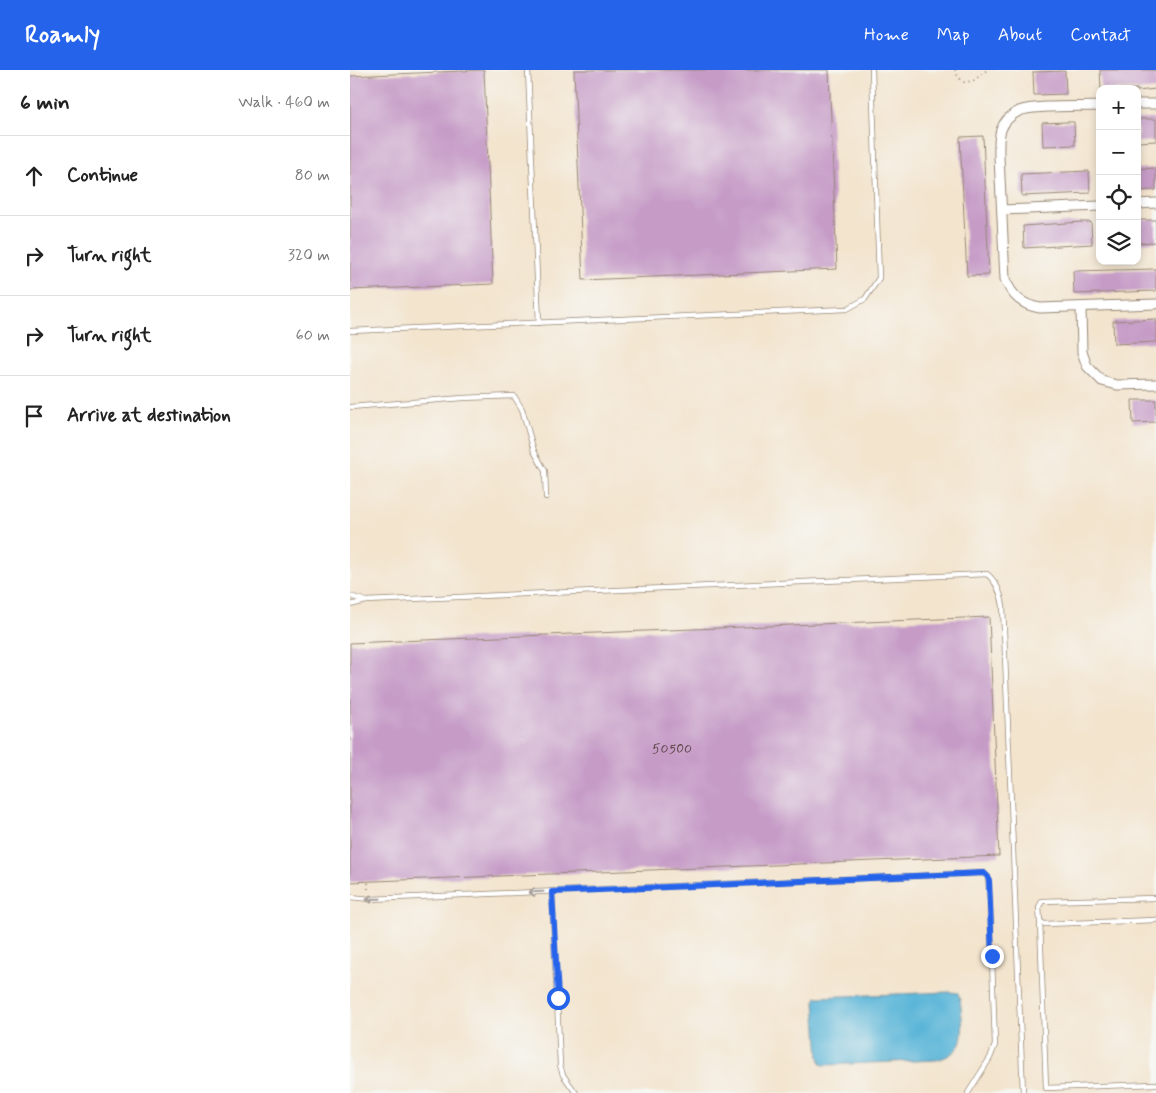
<!DOCTYPE html>
<html lang="en">
<head>
<meta charset="utf-8">
<style>
  body { margin:0; font-family:Mynerve,sans-serif; background:#f2f2f2; color:#222 }
  .controls { position:absolute; right:15px; top:15px; display:grid; overflow:hidden; border-radius:10px; box-shadow:0 2px 8px #0003 }
  .controls button { width:45px; height:45px; display:grid; place-items:center; padding:0; border:0; border-bottom:1px solid #e0e0e0; background:#fff; color:#222; font:25px sans-serif }
  .stop { position:absolute; width:15px; height:15px; margin:-11px; border:4px solid #2563eb; border-radius:50%; background:#fff }
  .stop.end { background:#2563eb; border-color:#fff; box-shadow:0 1px 5px #0008 }
  .list { margin:0; padding:0; list-style:none }
  h2 { display:flex; justify-content:space-between; align-items:center; height:65px; margin:0; padding:0 20px; font-size:21px }
  h2 small { font-size:16px; font-weight:400; color:#767676 }
  .list li { display:grid; grid-template-columns:32px 1fr auto; gap:15px; align-items:center; box-sizing:border-box; height:80px; padding:0 20px; border-top:1px solid #e0e0e0 }
  .list b { display:block; font-size:19px; white-space:nowrap }
  .list em { font-size:16px; font-style:normal; color:#767676 }
  .icon { flex:none; width:28px; height:28px; fill:none; stroke:currentColor; stroke-width:2; stroke-linecap:round; stroke-linejoin:round }
  .map { position:relative; flex:none; width:806px; height:1023px; overflow:hidden }
  header { display:flex; align-items:center; gap:30px; box-sizing:border-box; height:70px; padding:0 25px; background:#2563eb; color:#fff }
  header strong { font-size:24px }
  nav { display:flex; gap:28px; margin-inline-start:auto; font-size:18px }
  main { display:flex }
  aside { flex:1; background:#fff }
  .map>svg:first-child { display:block }
  .water { fill:#5ab5d8; stroke:#4a707b }
  .building { fill:#c69cc7 }
  .lines { fill:none; stroke-linecap:round; stroke-linejoin:round }
  .service-casing { stroke:#978776; stroke-width:6 }
  .minor-casing { stroke:#978776; stroke-width:11 }
  .path { stroke:#978776; stroke-width:2; stroke-dasharray:1 4; stroke-linecap:butt }
  .service { stroke:#fff; stroke-width:4.5 }
  .minor { stroke:#fff; stroke-width:9 }
  .oneway { stroke:#a79f9a }
  .route { stroke:#2563eb; stroke-width:6 }
  .labels { text-anchor:middle; dominant-baseline:central; stroke-width:5; stroke-linejoin:round; paint-order:stroke }
  .number-label { font-size:14px; fill:#5e4648 }
</style>
</head>
<body>
<header>
<strong>Roamly</strong>
<nav><a>Home</a><a>Map</a><a>About</a><a>Contact</a></nav>
</header>
<main>
<aside>
<h2>6 min<small>Walk · 460 m</small></h2>
<ul class="list">
<li><svg class="icon" aria-label="ahead" viewBox="0 0 24 24"><path d="M12 20V5M6 11l6-6 6 6"/></svg><div><b>Continue</b></div><em>80 m</em></li>
<li><svg class="icon" aria-label="right" viewBox="0 0 24 24"><path d="M7 20v-9h11M14 6l5 5-5 5"/></svg><div><b>Turn right</b></div><em>320 m</em></li>
<li><svg class="icon" aria-label="right" viewBox="0 0 24 24"><path d="M7 20v-9h11M14 6l5 5-5 5"/></svg><div><b>Turn right</b></div><em>60 m</em></li>
<li><svg class="icon" aria-label="arrive" viewBox="0 0 24 24"><path d="M6 21V4h12l-3 4 3 4H6"/></svg><div><b>Arrive at destination</b></div></li>
</ul>
</aside>
<div class="map">
<svg width="806" height="1023" viewBox="0 0 806 1023">
  <rect width="100%" height="100%" fill="#f6f6f2"/>
  <filter id="ink" filterUnits="userSpaceOnUse"><feTurbulence type="fractalNoise" baseFrequency=".02" numOctaves="2"/><feDisplacementMap in="SourceGraphic" scale="10" xChannelSelector="R" yChannelSelector="G"/><feConvolveMatrix kernelMatrix="1 2 1 2 8 2 1 2 1" color-interpolation-filters="sRGB"/></filter>
  <filter id="wash" filterUnits="userSpaceOnUse"><feTurbulence type="fractalNoise" baseFrequency=".0096" numOctaves="4" result="noise"/><feDisplacementMap in="SourceGraphic" scale="20" xChannelSelector="R" yChannelSelector="G"/><feGaussianBlur stdDeviation="1.12" result="paint"/><feColorMatrix in="noise" values="0 0 0 0 0 0 0 0 0 0 0 0 0 0 0 0 0 1.4 0 .05"/><feComposite in="paint" operator="in"/></filter>
  <g filter="url(#wash)">
    <rect width="100%" height="100%" fill="#f3e4ce"/>
    <path class="water" d="M 600,922 L 608,923 C 611,931 611,939 612,947 C 614,970 611,984 586,990 L 475,995 L 471,994 L 469,987 L 465,932 L 467,927 Z"/>
    <g id="blocks">
      <g class="building">
        <path d="M 134,0 L 143,214 L 0,220 L 0,6 Z"/>
        <path d="M 224,0 L 479,0 L 487,199 L 233,210 Z"/>
        <path d="M 750,0 L 806,0 L 806,19 L 787,21 L 787,19 L 751,19 Z"/>
        <path d="M 715,1 L 716,24 L 684,25 L 683,2 Z"/>
        <path d="M 787,49 L 806,49 L 806,71 L 788,72 Z"/>
        <path d="M 715,52 L 724,52 L 725,75 L 693,76 L 692,53 Z"/>
        <path d="M 633,66 L 639,205 L 617,206 L 610,67 Z"/>
        <path d="M 806,98 L 806,120 L 787,121 L 787,99 Z"/>
        <path d="M 739,101 L 740,123 L 672,126 L 671,104 Z"/>
        <path d="M 787,150 L 806,150 L 806,172 L 787,173 Z"/>
        <path d="M 732,152 L 741,152 L 742,174 L 674,178 L 673,156 Z"/>
        <path d="M 806,199 L 806,221 L 804,221 L 724,224 L 723,201 Z"/>
        <path d="M 806,249 L 806,272 L 764,274 L 763,251 Z"/>
        <path d="M 782,330 L 806,330 L 806,352 L 783,353 Z"/>
        <path d="M 639,547 L 649,786 L 0,812 L 0,573 Z"/>
      </g>
    </g>
  </g>
  <g filter="url(#ink)">
    <use href="#blocks" fill-opacity="0" stroke="#978776" stroke-width="1"/>
    <g class="lines">
      <g class="service-casing">
        <g id="service">
          <path d="M 178,0 L 189,253"/>
          <path d="M 0,261 L 497,239 L 515,229 L 529,208 L 522,0"/>
          <path d="M 0,337 L 113,328 L 164,326 L 172,339 L 184,381 L 195,401 L 196,427"/>
          <path d="M 0,526 L 16,531 L 0,535"/>
          <path d="M 16,531 L 637,504 C 647,512 651,523 653,536 L 673,1023"/>
          <path d="M 202,821 L 210,995 L 213,1005 L 226,1023"/>
          <path d="M 0,827 L 21,829 L 634,803 L 638,807 L 640,831 L 645,975 L 640,988 L 618,1023"/>
          <path d="M 806,828 L 692,831 L 689,837 L 690,851 L 694,854 L 806,850"/>
          <path d="M 690,851 L 696,1018 L 806,1014"/>
        </g>
      </g>
      <g class="minor-casing">
        <g id="minor">
          <path d="M 787,34 L 806,34"/>
          <path d="M 750,36 C 730,37 686,35 669,41 C 661,45 654,51 651,60 C 648,69 649,78 649,87 L 655,209 C 662,226 672,235 690,238 L 806,234"/>
          <path d="M 787,134 L 806,133"/>
          <path d="M 652,140 L 750,136"/>
          <path d="M 731,238 L 732,282 L 737,296 L 752,311 L 767,315 L 806,314"/>
        </g>
      </g>
      <g class="path">
        <path d="M 605,0 L 608,7 L 614,12 L 623,11 L 637,0"/>
        <path d="M 18,813 L 18,822"/>
      </g>
      <use href="#service" class="service"/>
      <use href="#minor" class="minor"/>
    </g>
    <defs><path id="oneway-shaft" d="M-6 0H5M1.5-3L5.5 0L1.5 3" fill="none" stroke-width="1.6" stroke-linecap="round" stroke-linejoin="round" transform="scale(1.25)"/></defs>
    <g class="oneway">
      <use href="#oneway-shaft" transform="translate(186 822) rotate(178)"/>
      <use href="#oneway-shaft" transform="translate(23 829) rotate(179)"/>
    </g>
  </g>
  <g class="lines" filter="url(#ink)">
    <path class="route" d="M 208,928 L 202,822 L 634,803 L 638,807 L 639,811 L 642,886"/>
  </g>
  <g class="labels">
    <g class="number-label">
      <text x="322" y="679">50500</text>
    </g>
  </g>
</svg>
<div class="controls">
<button>+</button>
<button>−</button>
<button><svg class="icon" aria-label="locate" viewBox="0 0 24 24"><circle cx="12" cy="12" r="6"/><path d="M12 2v4M12 18v4M2 12h4M18 12h4"/></svg></button>
<button><svg class="icon" aria-label="layers" viewBox="0 0 24 24"><path d="M12 4l9 5-9 5-9-5zM3 14l9 5 9-5"/></svg></button>
</div>
<div class="stop" style="left:208px;top:928px"></div>
<div class="stop end" style="left:642px;top:886px"></div>
</div>
</main>
</body>
</html>
